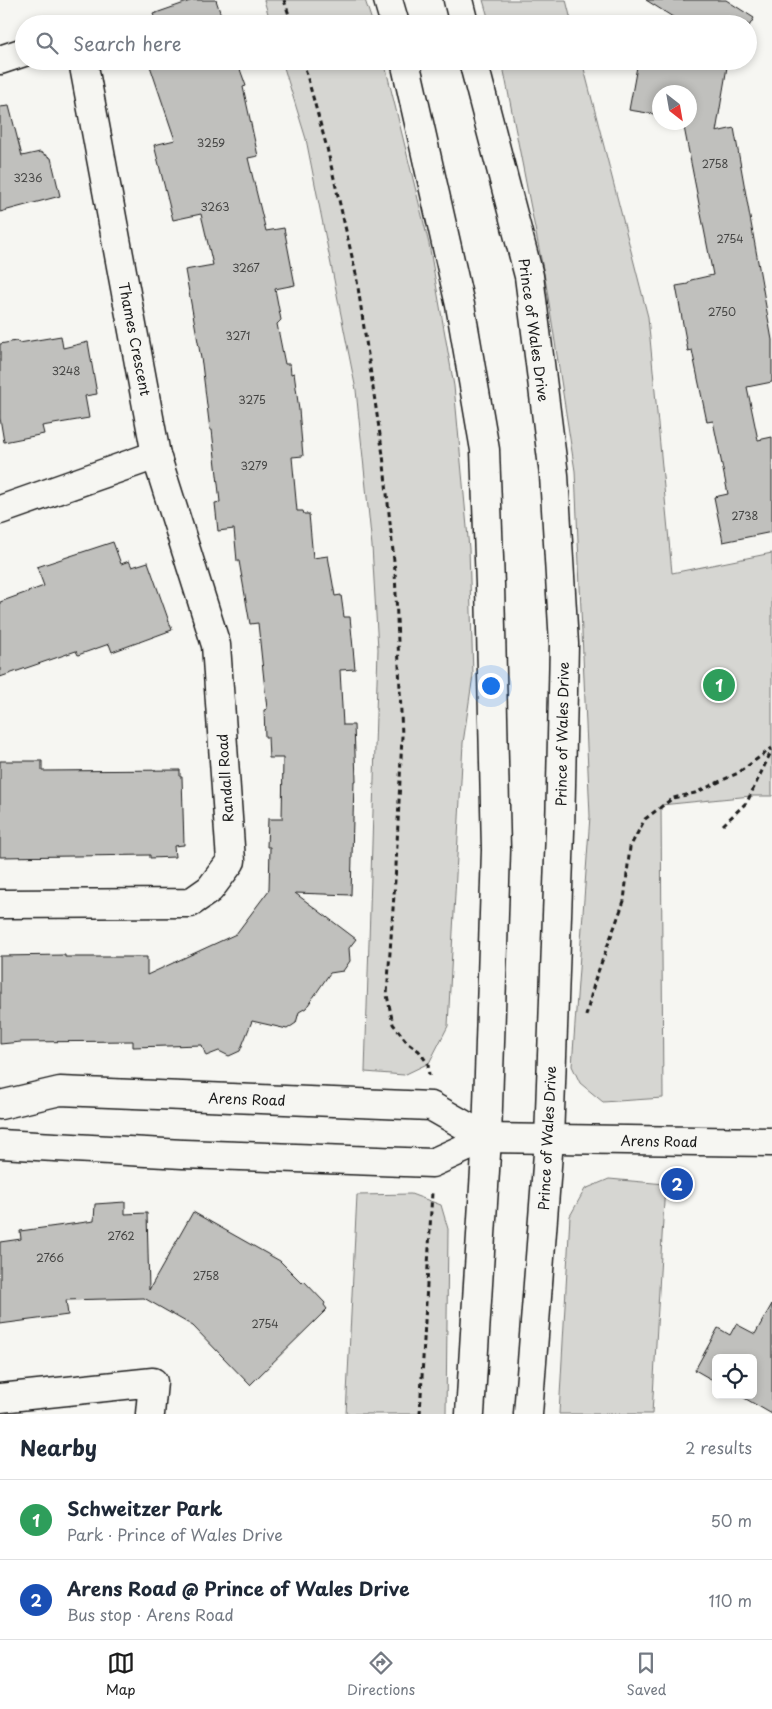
<!DOCTYPE html>
<html lang="en">
<head>
<meta charset="utf-8">
<style>
  body { margin:0; font-family:"Playpen Sans",sans-serif; background:#f2f2f3; color:#1f2937 }
  .controls { position:absolute; right:15px; bottom:15px; display:grid; overflow:hidden; border-radius:8px; box-shadow:0 2px 8px #0003 }
  .controls button { width:45px; height:45px; display:grid; place-items:center; padding:0; border:0; border-bottom:1px solid #e0e1e3; background:#fff; color:#1f2937; font:25px sans-serif }
  .compass { position:absolute; left:652px; top:85px; width:45px; height:45px; border-radius:50%; background:#fff; box-shadow:0 2px 8px #0003; rotate:149deg }
  .you { position:absolute; left:490px; top:685px; width:18px; height:18px; margin:-12px; border:4px solid #fff; border-radius:50%; background:#1a73e8; box-shadow:0 0 0 8px #1a73e833 }
  .badge { display:grid; place-items:center; width:32px; height:32px; border-radius:50%; background:#1c1c1c; color:#fff; font-size:16px; font-weight:700 }
  .pin { position:absolute; translate:-50% -50%; border:2px solid #fff; box-shadow:0 1px 5px #0006 }
  .list { margin:0; padding:0; list-style:none }
  h2 { display:flex; justify-content:space-between; align-items:center; height:65px; margin:0; padding:0 20px; font-size:21px }
  h2 small { font-size:16px; font-weight:400; color:#747a83 }
  .list li { display:grid; grid-template-columns:32px 1fr auto; gap:15px; align-items:center; box-sizing:border-box; height:80px; padding:0 20px; border-top:1px solid #e0e1e3 }
  .list b { display:block; font-size:19px; white-space:nowrap }
  .list p { margin:0; font-size:16px; white-space:nowrap; color:#747a83 }
  .list em { font-size:16px; font-style:normal; color:#747a83 }
  .icon { flex:none; width:28px; height:28px; fill:none; stroke:currentColor; stroke-width:2; stroke-linecap:round; stroke-linejoin:round }
  .map { position:relative; flex:none; width:772px; height:1414px; overflow:hidden }
  .search { position:absolute; background:#fff; box-shadow:0 2px 8px #0003; left:15px; right:15px; top:15px; height:55px; display:flex; align-items:center; gap:12px; box-sizing:border-box; padding:0 18px; border-radius:28px; color:#747a83; font-size:19px }
  .sheet { height:225px; background:#fff }
  nav { display:flex; justify-content:space-around; align-items:center; box-sizing:border-box; height:70px; border-top:1px solid #e0e1e3; background:#fff; font-size:14px; color:#747a83 }
  nav a { display:grid; justify-items:center; gap:2px }
  nav .on { color:#1c1c1c }
  .map>svg:first-child { display:block }
  .green { fill:#d6d6d2; stroke:#797977 }
  .building { fill:#c0c0bd; stroke:#1c1c1c }
  .lines { fill:none; stroke-linecap:round; stroke-linejoin:round }
  .minor-casing { stroke:#1c1c1c; stroke-width:31 }
  .tertiary-casing { stroke:#1c1c1c; stroke-width:31 }
  .secondary-casing { stroke:#1c1c1c; stroke-width:31 }
  .path { stroke:#1c1c1c; stroke-width:3; stroke-dasharray:5 4; stroke-linecap:butt }
  .minor { stroke:#f6f6f2; stroke-width:28 }
  .tertiary { stroke:#f6f6f2; stroke-width:28 }
  .secondary { stroke:#f6f6f2; stroke-width:28 }
  .labels { text-anchor:middle; dominant-baseline:central; stroke-width:4.5; stroke-linejoin:round; paint-order:stroke }
  .number-label { font-size:11px; fill:#454544 }
  .street-label { font-size:14px; fill:#1c1c1c; stroke:#f6f6f2 }
</style>
</head>
<body>
<div class="map">
<svg width="772" height="1414" viewBox="0 0 772 1414">
  <rect width="100%" height="100%" fill="#f6f6f2"/>
  <filter id="ink" filterUnits="userSpaceOnUse"><feTurbulence type="fractalNoise" baseFrequency=".02" numOctaves="2"/><feDisplacementMap in="SourceGraphic" scale="10" xChannelSelector="R" yChannelSelector="G"/><feConvolveMatrix kernelMatrix="1 2 1 2 8 2 1 2 1" color-interpolation-filters="sRGB"/></filter>
  <g filter="url(#ink)">
    <g class="green">
      <path d="M 264,0 L 365,0 L 373,24 L 271,24 Z"/>
      <path d="M 483,0 L 566,0 L 572,24 L 490,24 Z"/>
      <path d="M 282,61 L 384,61 L 429,244 L 454,386 L 469,549 L 473,675 L 463,743 L 448,1026 L 429,1063 L 404,1075 L 365,1072 L 378,649 L 372,546 L 356,390 L 306,139 Z"/>
      <path d="M 502,61 L 582,61 L 648,317 L 672,573 L 772,553 L 772,796 L 751,796 L 661,805 L 663,1098 L 603,1102 L 580,1083 L 572,1066 L 590,816 L 575,471 L 546,284 Z"/>
      <path d="M 609,1179 L 665,1184 L 652,1414 L 559,1414 L 570,1216 L 585,1189 Z"/>
      <path d="M 411,1194 L 441,1205 L 448,1229 L 446,1414 L 346,1414 L 357,1195 Z"/>
    </g>
    <g class="building">
      <path d="M 193,0 L 216,0 L 224,24 L 157,24 L 153,14 Z"/>
      <path d="M 646,0 L 726,0 L 754,18 L 748,28 L 748,24 L 684,24 Z"/>
      <path d="M 154,61 L 237,61 L 246,86 L 243,87 L 258,156 L 248,158 L 266,231 L 284,228 L 295,285 L 275,289 L 281,320 L 277,324 L 285,364 L 290,364 L 291,374 L 294,373 L 299,410 L 303,456 L 292,457 L 297,511 L 303,511 L 304,514 L 309,514 L 313,558 L 328,556 L 335,596 L 341,595 L 344,617 L 350,617 L 355,669 L 340,670 L 343,725 L 354,725 L 356,781 L 354,781 L 351,895 L 295,893 L 356,939 L 349,948 L 350,961 L 343,971 L 330,973 L 306,1008 L 299,1012 L 296,1023 L 287,1029 L 252,1021 L 240,1051 L 229,1056 L 219,1051 L 206,1056 L 202,1045 L 133,1047 L 133,1041 L 21,1042 L 0,1044 L 0,956 L 65,955 L 65,957 L 147,957 L 147,975 L 236,934 L 269,890 L 270,847 L 267,847 L 268,819 L 282,819 L 283,758 L 269,758 L 268,737 L 265,737 L 264,710 L 267,709 L 258,623 L 250,624 L 239,561 L 237,561 L 234,529 L 218,531 L 215,503 L 220,502 L 212,430 L 210,430 L 202,364 L 185,270 L 213,265 L 201,214 L 173,220 L 154,145 L 175,140 L 149,63 Z"/>
      <path d="M 638,61 L 728,61 L 716,132 L 734,128 L 772,340 L 772,382 L 747,387 L 758,440 L 772,437 L 772,532 L 723,542 L 714,497 L 728,494 L 713,421 L 707,422 L 692,350 L 688,351 L 676,286 L 688,284 L 691,280 L 713,275 L 683,122 L 690,122 L 690,92 L 660,92 L 660,115 L 629,110 Z"/>
      <path d="M 9,106 L 22,156 L 40,152 L 51,158 L 60,196 L 0,212 L 0,107 Z"/>
      <path d="M 61,336 L 63,348 L 88,342 L 97,394 L 85,396 L 89,418 L 42,426 L 44,434 L 4,442 L 0,418 L 0,344 L 16,341 L 19,343 Z"/>
      <path d="M 113,542 L 121,564 L 129,561 L 132,567 L 148,562 L 172,630 L 112,652 L 109,644 L 78,655 L 76,651 L 0,677 L 0,602 L 44,586 L 37,567 Z"/>
      <path d="M 0,761 L 42,761 L 42,771 L 180,770 L 180,777 L 182,777 L 184,845 L 174,846 L 175,857 L 150,858 L 150,855 L 0,857 Z"/>
      <path d="M 125,1202 L 125,1214 L 147,1213 L 149,1290 L 193,1212 L 280,1261 L 302,1283 L 304,1281 L 325,1303 L 324,1305 L 327,1309 L 250,1385 L 193,1326 L 144,1298 L 66,1300 L 68,1315 L 0,1324 L 0,1242 L 21,1239 L 20,1231 L 94,1221 L 95,1204 Z"/>
      <path d="M 772,1304 L 772,1414 L 739,1395 L 753,1395 L 753,1358 L 716,1358 L 716,1382 L 695,1370 L 718,1328 L 730,1335 L 736,1324 L 755,1334 Z"/>
    </g>
    <g class="lines">
      <g class="minor-casing">
        <g id="minor">
          <path d="M 0,60 L 24,52"/>
          <path d="M 0,510 L 156,455 L 83,61"/>
          <path d="M 0,904 L 190,903 L 210,889 L 231,861 L 216,645 L 156,455"/>
          <path d="M 0,1398 L 153,1382 L 150,1414"/>
        </g>
      </g>
      <g class="tertiary-casing">
        <g id="tertiary">
          <path d="M 0,1105 L 60,1091 L 431,1106 L 487,1138"/>
          <path d="M 0,1144 L 183,1154 L 432,1163 L 487,1138 L 772,1142"/>
        </g>
      </g>
      <g class="secondary-casing">
        <g id="secondary">
          <path d="M 388,0 L 395,24"/>
          <path d="M 458,0 L 464,24"/>
          <path d="M 405,61 L 460,305 L 485,450 L 490,585 L 496,850 L 487,1138 L 470,1414"/>
          <path d="M 473,61 L 529,276 L 554,475 L 564,644 L 560,831 L 549,1140 L 528,1414"/>
        </g>
      </g>
      <g class="path">
        <path d="M 284,0 L 292,24"/>
        <path d="M 303,61 L 327,148 L 356,274 L 383,455 L 395,571 L 402,736 L 396,866 L 387,995 L 393,1024 L 407,1042 L 419,1051 L 428,1064 L 429,1076"/>
        <path d="M 723,825 L 747,802 L 772,750"/>
        <path d="M 586,1016 L 595,980 L 624,901 L 630,847 L 645,819 L 673,798 L 695,793 L 738,773 L 772,748"/>
        <path d="M 420,1414 L 432,1192"/>
      </g>
      <use href="#minor" class="minor"/>
      <use href="#tertiary" class="tertiary"/>
      <use href="#secondary" class="secondary"/>
    </g>
  </g>
  <g class="labels">
    <g class="number-label">
      <text x="211" y="142">3259</text>
      <text x="715" y="163">2758</text>
      <text x="28" y="177">3236</text>
      <text x="215" y="206">3263</text>
      <text x="730" y="238">2754</text>
      <text x="246" y="267">3267</text>
      <text x="722" y="311">2750</text>
      <text x="238" y="335">3271</text>
      <text x="66" y="370">3248</text>
      <text x="252" y="399">3275</text>
      <text x="254" y="465">3279</text>
      <text x="745" y="515">2738</text>
      <text x="121" y="1235">2762</text>
      <text x="50" y="1257">2766</text>
      <text x="206" y="1275">2758</text>
      <text x="265" y="1323">2754</text>
    </g>
    <g class="street-label">
      <text transform="translate(534 330) rotate(82)">Prince of Wales Drive</text>
      <text transform="translate(135 339) rotate(79)">Thames Crescent</text>
      <text transform="translate(562 734) rotate(-89)">Prince of Wales Drive</text>
      <text transform="translate(225 778) rotate(-94)">Randall Road</text>
      <text transform="translate(247 1099) rotate(2)">Arens Road</text>
      <text transform="translate(547 1138) rotate(-87)">Prince of Wales Drive</text>
      <text transform="translate(659 1141) rotate(1)">Arens Road</text>
    </g>
  </g>
</svg>
<div class="controls">
<button><svg class="icon" aria-label="locate" viewBox="0 0 24 24"><circle cx="12" cy="12" r="6"/><path d="M12 2v4M12 18v4M2 12h4M18 12h4"/></svg></button>
</div>
<svg class="compass" viewBox="-18 -18 36 36"><path d="M0-13l5 13h-10z" fill="#e53935"/><path d="M0 13l5-13h-10z" fill="#747a83"/></svg>
<div class="you"></div>
<div class="pin badge" style="left:719px;top:685px;background:#2e9e5b">1</div>
<div class="pin badge" style="left:677px;top:1184px;background:#1a4fb4">2</div>
<div class="search"><svg class="icon" aria-label="search" viewBox="0 0 24 24"><circle cx="10" cy="10" r="6"/><path d="M15 15l6 6"/></svg>Search here</div>
</div>
<section class="sheet">
<h2>Nearby<small>2 results</small></h2>
<ul class="list">
<li><span class="badge" style="background:#2e9e5b">1</span><div><b>Schweitzer Park</b><p>Park · Prince of Wales Drive</p></div><em>50 m</em></li>
<li><span class="badge" style="background:#1a4fb4">2</span><div><b>Arens Road @ Prince of Wales Drive</b><p>Bus stop · Arens Road</p></div><em>110 m</em></li>
</ul>
</section>
<nav>
<a class="on"><svg class="icon" aria-label="map" viewBox="0 0 24 24"><path d="M3 6l6-2 6 2 6-2v14l-6 2-6-2-6 2zM9 4v14M15 6v14"/></svg>Map</a>
<a><svg class="icon" aria-label="directions" viewBox="0 0 24 24"><path d="M12 3l9 9-9 9-9-9zM9 14v-3h6M13 9l2 2-2 2"/></svg>Directions</a>
<a><svg class="icon" aria-label="saved" viewBox="0 0 24 24"><path d="M7 4h10v16l-5-4-5 4z"/></svg>Saved</a>
</nav>
</body>
</html>
